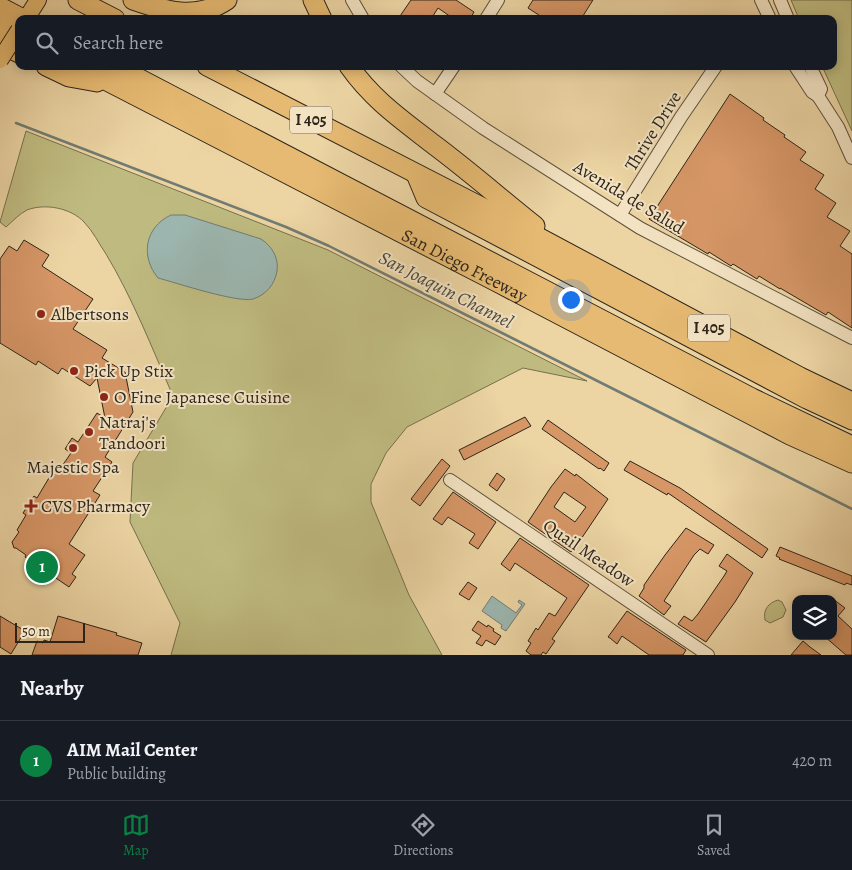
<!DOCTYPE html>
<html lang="en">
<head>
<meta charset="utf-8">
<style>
  body { margin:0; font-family:Alegreya,serif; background:#242831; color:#f1f3f6 }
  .controls { position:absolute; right:15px; bottom:15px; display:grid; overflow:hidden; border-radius:10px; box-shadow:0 2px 12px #0003 }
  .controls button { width:45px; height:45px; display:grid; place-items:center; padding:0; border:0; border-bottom:1px solid #363941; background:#171b24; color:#f1f3f6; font:25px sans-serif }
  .scale { position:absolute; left:15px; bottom:12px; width:70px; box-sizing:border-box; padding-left:5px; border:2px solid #2d251a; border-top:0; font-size:14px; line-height:18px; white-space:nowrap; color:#2d251a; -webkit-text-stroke:4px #f3e3c3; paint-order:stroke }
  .you { position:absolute; left:570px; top:299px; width:18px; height:18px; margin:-12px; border:4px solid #fff; border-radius:50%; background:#1a73e8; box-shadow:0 0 0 8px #1a73e833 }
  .badge { display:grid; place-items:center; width:32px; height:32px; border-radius:50%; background:#0b8043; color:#fff; font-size:16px; font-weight:700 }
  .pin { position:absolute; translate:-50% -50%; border:2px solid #fff; box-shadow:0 1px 5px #0006 }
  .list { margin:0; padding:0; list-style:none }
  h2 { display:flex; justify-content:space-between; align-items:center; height:65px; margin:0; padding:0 20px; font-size:21px }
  h2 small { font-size:16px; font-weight:400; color:#9ea1a6 }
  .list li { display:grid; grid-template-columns:32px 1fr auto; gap:15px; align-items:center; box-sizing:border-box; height:80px; padding:0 20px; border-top:1px solid #363941 }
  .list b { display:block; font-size:19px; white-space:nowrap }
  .list p { margin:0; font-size:16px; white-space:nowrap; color:#9ea1a6 }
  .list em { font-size:16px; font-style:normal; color:#9ea1a6 }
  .icon { flex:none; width:28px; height:28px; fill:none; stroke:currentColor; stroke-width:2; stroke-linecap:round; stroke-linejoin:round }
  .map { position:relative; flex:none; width:852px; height:655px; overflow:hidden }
  .search { position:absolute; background:#171b24; box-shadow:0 2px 12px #0003; left:15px; right:15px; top:15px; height:55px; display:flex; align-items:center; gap:12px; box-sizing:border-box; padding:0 18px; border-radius:10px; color:#9ea1a6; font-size:19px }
  .sheet { height:145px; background:#171b24 }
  nav { display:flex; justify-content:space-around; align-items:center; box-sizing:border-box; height:70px; border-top:1px solid #363941; background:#171b24; font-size:14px; color:#9ea1a6 }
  nav a { display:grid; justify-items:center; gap:2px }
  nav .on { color:#0b8043 }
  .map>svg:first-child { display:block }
  .green { fill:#bfbb80; stroke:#76704d }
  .water { fill:#9cb6af; stroke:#707c73 }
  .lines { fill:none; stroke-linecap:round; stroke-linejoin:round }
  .stream { stroke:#707c73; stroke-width:2.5 }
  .building { fill:#d69666; stroke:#2d251a; fill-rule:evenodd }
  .minor-casing { stroke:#5d513c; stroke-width:14 }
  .major-casing { stroke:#2d251a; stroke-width:18 }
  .highway-casing { stroke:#2d251a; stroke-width:21 }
  .minor { stroke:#f3e3c3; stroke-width:12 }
  .major { stroke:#e6ba72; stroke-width:16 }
  .highway { stroke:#e6ba72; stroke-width:19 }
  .major-bridge-casing { stroke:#2d251a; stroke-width:18; stroke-linecap:butt }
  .major-bridge { stroke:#e6ba72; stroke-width:16 }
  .poi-dot { fill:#8f2418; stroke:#f3e3c3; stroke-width:2 }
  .labels { text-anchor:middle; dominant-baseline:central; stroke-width:4; stroke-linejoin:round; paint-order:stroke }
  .shield { fill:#f3e3c3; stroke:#685e4d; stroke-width:1 }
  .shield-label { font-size:16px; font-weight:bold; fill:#2d251a }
  .street-label { font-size:18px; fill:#2d251a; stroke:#f3e3c3 }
  .poi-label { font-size:18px; fill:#2d251a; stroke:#f3e3c3; text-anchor:start }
  .water-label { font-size:19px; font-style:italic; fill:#49493f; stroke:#f3e3c3 }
</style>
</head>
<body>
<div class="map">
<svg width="852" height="655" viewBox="0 0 852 655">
  <rect width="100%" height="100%" fill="#ecd4a3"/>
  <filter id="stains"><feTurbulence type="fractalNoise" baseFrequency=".004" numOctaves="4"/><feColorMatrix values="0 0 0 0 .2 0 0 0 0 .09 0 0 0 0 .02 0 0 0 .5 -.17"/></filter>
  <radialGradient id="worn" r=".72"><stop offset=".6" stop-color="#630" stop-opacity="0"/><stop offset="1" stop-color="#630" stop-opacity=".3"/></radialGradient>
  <g class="green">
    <path d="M 791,0 L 852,0 L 852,131 L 822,66 L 833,66 L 833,19 L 799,19 Z"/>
    <path d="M 26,131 L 328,250 L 587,381 L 523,368 L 407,427 L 386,453 L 371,484 L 371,502 L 409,595 L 442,655 L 171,655 L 180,623 L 130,522 L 133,463 L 173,396 C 152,348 133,299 106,254 C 99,244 93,231 84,222 C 71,208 45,203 27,210 C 19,214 13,221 6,227 L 0,222 Z"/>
    <path d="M 778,600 L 782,602 L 786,610 L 783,617 L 770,623 L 765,620 C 763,610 768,603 778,600 Z"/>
  </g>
  <g class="water">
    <path d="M 171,215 L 185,215 L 261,239 C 272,246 279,258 277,271 C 275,284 266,295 253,299 C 237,303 177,283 158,278 C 140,256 145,227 171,215 Z"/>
    <path d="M 492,596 L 516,613 L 522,605 L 518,602 L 519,600 L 525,604 L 506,631 L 501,628 L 502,625 L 482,611 Z"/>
  </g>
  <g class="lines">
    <path class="stream" d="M 16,123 L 286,227 L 329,246 L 852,509"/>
  </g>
  <g class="building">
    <path d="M 411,0 L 456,0 L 474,12 L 470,19 L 454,19 L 438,8 L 431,19 L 398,19 Z"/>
    <path d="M 533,0 L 593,0 L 581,19 L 545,19 L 528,8 Z"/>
    <path d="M 730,94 L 764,118 L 763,120 L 785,135 L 784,137 L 806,152 L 800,160 L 824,175 L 815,189 L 836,203 L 827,217 L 850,231 L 840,246 L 852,254 L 852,328 L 828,312 L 826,315 L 780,288 L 780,289 L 759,276 L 757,279 L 733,264 L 731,266 L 709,252 L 708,254 L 649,219 Z"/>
    <path d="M 24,240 L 49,255 L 42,266 L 93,299 L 73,329 L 107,350 L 102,358 L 125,372 L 133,412 L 105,457 L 112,462 L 93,491 L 100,495 L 69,544 L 85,555 L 72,574 L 76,577 L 69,587 L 25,557 L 26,555 L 16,548 L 14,548 L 12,542 L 19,532 L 17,530 L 26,515 L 23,513 L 34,496 L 37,498 L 56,466 L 60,469 L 71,453 L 65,449 L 72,438 L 78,442 L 97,413 L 105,418 L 97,378 L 90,386 L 62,368 L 58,374 L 38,361 L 36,365 L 0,343 L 0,259 L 9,246 L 17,251 Z"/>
    <path d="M 525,417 L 531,426 L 464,460 L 459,450 Z"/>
    <path d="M 548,420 L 609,463 L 604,471 L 600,468 L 599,469 L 542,429 Z"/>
    <path d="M 442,459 L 450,466 L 420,506 L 411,499 Z"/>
    <path d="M 630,461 L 680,488 L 768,549 L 762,558 L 668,493 L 667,495 L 624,470 Z"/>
    <path d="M 565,469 L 575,476 L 576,474 L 608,499 L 577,545 L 576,544 L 571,552 L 528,522 L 551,487 ZM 564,492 L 586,507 L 575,522 L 554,507 Z"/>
    <path d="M 497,473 L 505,479 L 497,491 L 489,485 Z"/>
    <path d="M 453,492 L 496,522 L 478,549 L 469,543 L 475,534 L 448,517 L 442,525 L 433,519 Z"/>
    <path d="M 686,528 L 714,545 L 708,554 L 700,549 L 694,555 L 664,601 L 671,606 L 664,615 L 639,596 L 644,588 L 644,585 L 665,555 Z"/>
    <path d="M 520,538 L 589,585 L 552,639 L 555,641 L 546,654 L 543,652 L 541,655 L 531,655 L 526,651 L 531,643 L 528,641 L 536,628 L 538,630 L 549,613 L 555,616 L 567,598 L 515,563 L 510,571 L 501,564 Z"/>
    <path d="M 780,547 L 852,576 L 852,585 L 846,583 L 845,585 L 779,559 L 780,558 L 776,556 Z"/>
    <path d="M 727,554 L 753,573 L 735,602 L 706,642 L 678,624 L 684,616 L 692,621 L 698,614 L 724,576 L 727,571 L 719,566 Z"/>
    <path d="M 468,582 L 477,588 L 469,600 L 459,594 Z"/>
    <path d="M 833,599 L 845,608 L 838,616 L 852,629 L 852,655 L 846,655 L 824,636 L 833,636 Z"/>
    <path d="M 627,611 L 686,650 L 683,655 L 649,655 L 622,636 L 617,644 L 610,638 L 608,637 Z"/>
    <path d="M 0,616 L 25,631 L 11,654 L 0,647 Z"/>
    <path d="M 58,616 L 117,633 L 116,635 L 142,643 L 138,655 L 32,655 L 37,641 L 43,643 L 44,640 L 50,642 Z"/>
    <path d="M 478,621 L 487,627 L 488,625 L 494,629 L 493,631 L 501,636 L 495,645 L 486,640 L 482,646 L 476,643 L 481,636 L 472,630 Z"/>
    <path d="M 803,641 L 810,647 L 821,655 L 791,655 Z"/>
  </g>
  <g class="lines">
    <g class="minor-casing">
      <g id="minor">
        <path d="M 352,0 L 363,19"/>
        <path d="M 761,0 L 770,19"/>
        <path d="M 780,0 L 788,19"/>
        <path d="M 486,19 L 498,0"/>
        <path d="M 401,66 L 417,81 L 483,128 L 640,228 L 852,338"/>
        <path d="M 795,66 L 812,92 L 818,96"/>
        <path d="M 810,66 L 821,89 L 818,96 L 838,127 L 852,158"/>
        <path d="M 435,94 L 454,66"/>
        <path d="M 620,215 L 681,117 L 716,66"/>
        <path d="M 450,480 L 708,655"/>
      </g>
    </g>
    <g class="major-casing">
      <path id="major" d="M 26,19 L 38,0"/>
    </g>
    <g class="highway-casing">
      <g id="highway">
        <path d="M 78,0 L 115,19"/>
        <path d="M 133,0 C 165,11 196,21 227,0"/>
        <path d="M 313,0 L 322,19"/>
        <path d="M 0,7 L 23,19"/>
        <path d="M 0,26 L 19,36"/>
        <path d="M 0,44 L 19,53"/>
        <path d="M 46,66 L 69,77 L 97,82"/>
        <path id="s1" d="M 78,66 L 497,282 L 790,435 L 852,463"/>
        <path d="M 115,66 L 752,398 L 852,446"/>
        <path d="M 207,66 L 495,214 L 800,377 L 852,402"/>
        <path d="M 349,66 C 373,100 401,119 433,144 C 468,170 501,199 535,226"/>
        <path d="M 416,174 L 426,198 L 807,399 L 852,420"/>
      </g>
    </g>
    <use href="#minor" class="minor"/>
    <use href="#major" class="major"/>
    <use href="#highway" class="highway"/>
    <g class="major-bridge-casing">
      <path id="major-bridge" d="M 0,60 L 19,30"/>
    </g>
    <use href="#major-bridge" class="major-bridge"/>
  </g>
  <g class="poi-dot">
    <circle cx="41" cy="314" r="5"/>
    <circle cx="74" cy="371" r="5"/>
    <circle cx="104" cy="397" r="5"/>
    <circle cx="89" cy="432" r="5"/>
    <circle cx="73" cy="448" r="5"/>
    <path d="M28.5 498.5h5v5h5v5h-5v5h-5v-5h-5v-5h5z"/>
  </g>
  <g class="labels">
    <g class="shield">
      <rect x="290" y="106.5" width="42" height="27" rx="4"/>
      <rect x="688" y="314.5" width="42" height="27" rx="4"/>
    </g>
    <g class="shield-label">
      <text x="311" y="120">I 405</text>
      <text x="709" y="328">I 405</text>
    </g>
    <g class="street-label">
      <text transform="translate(653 131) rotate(-58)">Thrive Drive</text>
      <text transform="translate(629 197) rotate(31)">Avenida de Salud</text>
      <text stroke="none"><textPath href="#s1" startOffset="435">San Diego Freeway</textPath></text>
      <text transform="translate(589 553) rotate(34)">Quail Meadow</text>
    </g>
    <g class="poi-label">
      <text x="51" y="314">Albertsons</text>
      <text x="84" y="371">Pick Up Stix</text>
      <text x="114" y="397">O Fine Japanese Cuisine</text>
      <text x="99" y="422">Natraj's<tspan x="99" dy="21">Tandoori</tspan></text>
      <text x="73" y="467" text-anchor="middle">Majestic Spa</text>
      <text x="41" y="506">CVS Pharmacy</text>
    </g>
    <g class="water-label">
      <text transform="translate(446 290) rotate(27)">San Joaquin Channel</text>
    </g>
  </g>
  <rect width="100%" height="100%" filter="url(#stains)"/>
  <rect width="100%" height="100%" fill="url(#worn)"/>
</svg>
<div class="controls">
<button><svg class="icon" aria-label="layers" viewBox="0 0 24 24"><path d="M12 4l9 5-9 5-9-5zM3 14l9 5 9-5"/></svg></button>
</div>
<div class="scale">50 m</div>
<div class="you"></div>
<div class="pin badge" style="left:42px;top:567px">1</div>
<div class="search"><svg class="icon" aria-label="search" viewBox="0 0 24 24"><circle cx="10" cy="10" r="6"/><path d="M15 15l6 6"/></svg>Search here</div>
</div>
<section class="sheet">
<h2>Nearby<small></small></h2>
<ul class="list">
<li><span class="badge">1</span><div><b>AIM Mail Center</b><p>Public building</p></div><em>420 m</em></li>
</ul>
</section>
<nav>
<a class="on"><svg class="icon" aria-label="map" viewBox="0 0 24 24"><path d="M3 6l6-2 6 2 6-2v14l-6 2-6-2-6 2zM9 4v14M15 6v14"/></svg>Map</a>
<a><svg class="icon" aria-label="directions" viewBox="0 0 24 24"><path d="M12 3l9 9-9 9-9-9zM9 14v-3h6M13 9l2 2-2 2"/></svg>Directions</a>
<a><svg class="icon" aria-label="saved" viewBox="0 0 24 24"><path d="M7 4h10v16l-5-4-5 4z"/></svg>Saved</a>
</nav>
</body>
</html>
